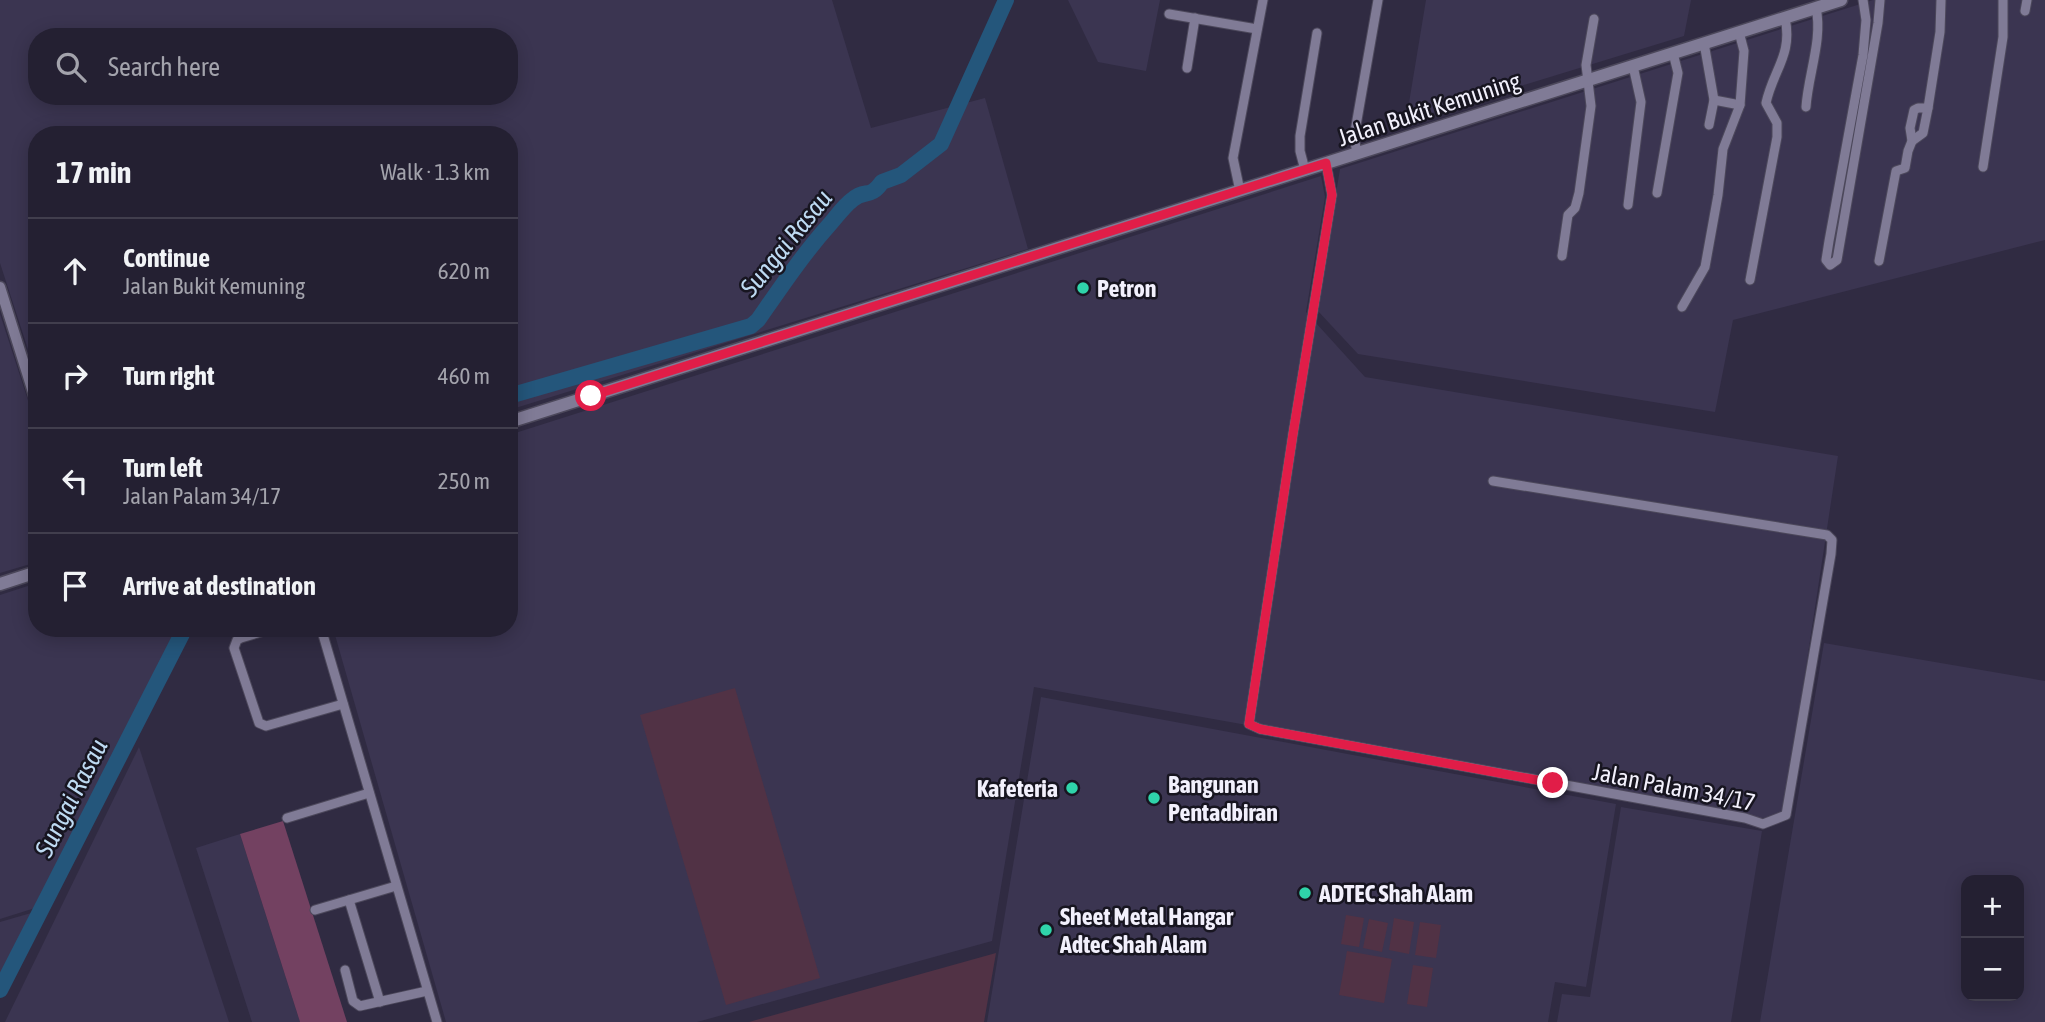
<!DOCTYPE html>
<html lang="en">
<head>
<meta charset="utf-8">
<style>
  body { margin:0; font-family:"Asap Condensed",sans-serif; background:#302d3e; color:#f1f3f6 }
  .controls { position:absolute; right:21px; bottom:21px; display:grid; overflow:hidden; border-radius:14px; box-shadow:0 4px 18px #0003 }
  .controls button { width:63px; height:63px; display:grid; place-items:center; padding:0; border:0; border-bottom:2px solid #413e4d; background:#242032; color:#f1f3f6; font:35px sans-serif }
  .stop { position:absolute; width:21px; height:21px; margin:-16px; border:5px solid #e11d48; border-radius:50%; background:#fff }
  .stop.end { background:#e11d48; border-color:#fff; box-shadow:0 2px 7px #0008 }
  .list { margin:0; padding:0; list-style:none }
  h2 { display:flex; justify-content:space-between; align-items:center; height:91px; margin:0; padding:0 28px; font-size:30px }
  h2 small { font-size:23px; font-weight:400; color:#a3a3ac }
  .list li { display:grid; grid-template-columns:46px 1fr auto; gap:21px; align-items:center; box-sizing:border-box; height:105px; padding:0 28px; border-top:2px solid #413e4d }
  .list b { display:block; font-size:26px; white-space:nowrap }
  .list p { margin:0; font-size:23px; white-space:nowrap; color:#a3a3ac }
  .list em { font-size:23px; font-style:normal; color:#a3a3ac }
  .icon { flex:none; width:38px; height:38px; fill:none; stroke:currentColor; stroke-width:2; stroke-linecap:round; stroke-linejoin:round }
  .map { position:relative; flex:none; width:2045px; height:1022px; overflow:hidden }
  .search { position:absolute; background:#242032; box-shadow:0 4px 18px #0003; left:28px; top:28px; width:490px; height:77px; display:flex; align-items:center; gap:18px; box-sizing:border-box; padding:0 24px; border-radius:28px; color:#a3a3ac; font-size:26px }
  .panel { position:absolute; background:#242032; box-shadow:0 4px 18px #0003; left:28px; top:126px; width:490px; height:511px; border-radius:28px }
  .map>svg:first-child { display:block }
  .built { fill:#3b3551; fill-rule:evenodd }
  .green { fill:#513245 }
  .forest { fill:#734161 }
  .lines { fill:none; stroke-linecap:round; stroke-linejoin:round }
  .river { stroke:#24567b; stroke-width:16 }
  .minor-casing { stroke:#4c485b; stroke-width:11 }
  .tertiary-casing { stroke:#4c485b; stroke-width:13 }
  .secondary-casing { stroke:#4c485b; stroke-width:15 }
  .minor { stroke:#807b96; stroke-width:9 }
  .tertiary { stroke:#807b96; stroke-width:10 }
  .secondary { stroke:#807b96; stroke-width:12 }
  .route { stroke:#e11d48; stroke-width:9 }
  .poi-dot { fill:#2fd4aa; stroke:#171520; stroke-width:2.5 }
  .labels { text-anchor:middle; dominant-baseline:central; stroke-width:5; stroke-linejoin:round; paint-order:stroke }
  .street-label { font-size:24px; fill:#f2f0fc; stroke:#171520 }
  .poi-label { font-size:24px; font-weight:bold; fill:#f2f0fc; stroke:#171520; text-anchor:start }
  .water-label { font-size:26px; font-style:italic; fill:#bedaf2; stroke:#171520 }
</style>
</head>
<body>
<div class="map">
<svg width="2045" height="1022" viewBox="0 0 2045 1022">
  <rect width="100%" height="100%" fill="#302b42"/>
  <g class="built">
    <path d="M 0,0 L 832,0 L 871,128 L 985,98 L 1028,249 L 509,410 L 509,135 L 37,135 L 37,377 L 0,263 ZM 37,37 L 509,37 L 509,96 L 37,96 Z"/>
    <path d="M 1068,0 L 1160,0 L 1146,71 L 1098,62 Z"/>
    <path d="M 1426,0 L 1691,0 L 1684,36 L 1406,121 Z"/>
    <path d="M 1873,0 L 2045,0 L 2045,240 L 1733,320 L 1715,412 L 1358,354 L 1317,310 L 1340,169 Z"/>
    <path d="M 1321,176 L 1325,197 L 1306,312 L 1365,377 L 1838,456 L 1784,812 L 1763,821 L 1487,768 L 1034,687 L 992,941 L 697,1022 L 446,1022 L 333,628 L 509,628 L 509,435 Z"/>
    <path d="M 0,314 L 37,428 L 37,562 L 0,573 Z"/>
    <path d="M 37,583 L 37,628 L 177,628 L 35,908 L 0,919 L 0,595 Z"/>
    <path d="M 1824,643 L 2045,681 L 2045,1022 L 1760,1022 ZM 1966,880 L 2019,880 L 2019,996 L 1966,996 Z"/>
    <path d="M 1041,697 L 1616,804 L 1586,987 L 1555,982 L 1548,1022 L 987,1022 Z"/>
    <path d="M 139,747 L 229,1022 L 5,1022 Z"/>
    <path d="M 1621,807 L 1762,831 L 1731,1022 L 1557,1022 L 1562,994 L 1590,997 Z"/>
    <path d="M 240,834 L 300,1022 L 252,1022 L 196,848 Z"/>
    <path d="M 38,911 L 0,986 L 0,922 Z"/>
  </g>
  <g class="green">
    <path d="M 735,688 L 820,978 L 726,1005 L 640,715 Z"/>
    <path d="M 1346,915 L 1364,918 L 1359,947 L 1341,944 Z"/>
    <path d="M 1394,918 L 1414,922 L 1409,954 L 1389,950 Z"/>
    <path d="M 1369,919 L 1388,923 L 1382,952 L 1363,948 Z"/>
    <path d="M 1420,922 L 1441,925 L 1436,958 L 1415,955 Z"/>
    <path d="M 1347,951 L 1392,959 L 1384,1003 L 1339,995 Z"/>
    <path d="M 996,953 L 984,1022 L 749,1022 Z"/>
    <path d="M 1413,965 L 1433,968 L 1427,1007 L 1407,1004 Z"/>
  </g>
  <path class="forest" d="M 283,821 L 347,1022 L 300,1022 L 240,834 Z"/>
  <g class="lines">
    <g class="river">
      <path d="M 509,396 L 751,326 L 758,320 C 781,287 803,254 830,224 C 837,216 844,206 852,200 C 866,188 869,200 882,182 L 901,175 L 941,144 L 1006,0"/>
      <path d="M 0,990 L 185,628"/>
    </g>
    <g class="minor-casing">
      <g id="minor">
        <path d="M 1863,0 L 1866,20 L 1863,55 L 1829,241 L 1826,260 L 1830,265 L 1837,260 L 1878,23 L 1880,0"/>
        <path d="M 2025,11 L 2027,0"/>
        <path d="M 1169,14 L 1257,29"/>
        <path d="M 1704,43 L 1714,100 L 1709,125"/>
        <path d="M 1187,68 L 1195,18"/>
        <path d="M 1714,100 L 1740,105"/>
        <path d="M 1806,107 C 1808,75 1823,39 1816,8"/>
        <path d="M 1912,141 L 1923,133 L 1928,108"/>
        <path d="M 1357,153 L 1354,137 L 1378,0"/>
        <path d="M 1326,163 L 1332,195 L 1293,434 L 1249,724 L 1260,729 L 1745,818 L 1763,824 L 1786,815 L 1831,554 L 1832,540 L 1827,535 L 1493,481"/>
        <path d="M 1983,167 L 2003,37 L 2003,0"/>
        <path d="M 1305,170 L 1300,151 L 1300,136 L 1317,33"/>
        <path d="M 1240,191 L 1233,158 L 1263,0"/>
        <path d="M 1657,193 L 1678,73 L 1673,53"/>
        <path d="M 1628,205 L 1641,102 L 1633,66"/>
        <path d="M 1562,256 L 1568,215 L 1575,208 L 1579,193 L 1591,106 L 1586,65 L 1594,19"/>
        <path d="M 1879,261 L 1896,171 L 1905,168 L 1908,151 L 1912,141 L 1910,128 L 1914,110 L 1918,108 L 1928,108 L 1940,32 L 1941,0"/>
        <path d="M 1750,280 L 1777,137 L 1777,123 L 1766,103 C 1773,70 1793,55 1785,18"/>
        <path d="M 1682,307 L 1705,267 L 1718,195 L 1723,149 L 1740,105 L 1744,51 L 1739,32"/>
        <path d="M 274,628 L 241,638 L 237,640 L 234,648 L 259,723 L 266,726 L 343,704"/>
        <path d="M 321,628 L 437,1022"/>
        <path d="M 287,818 L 369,793"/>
        <path d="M 349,900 L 380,1002"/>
        <path d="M 315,910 L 396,886"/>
        <path d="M 345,970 L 353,1001 L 360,1006 L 427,991"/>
      </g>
    </g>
    <g class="tertiary-casing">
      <path id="tertiary" d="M 0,287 L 37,405"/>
    </g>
    <g class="secondary-casing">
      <g id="secondary">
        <path d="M 509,422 L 1841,0"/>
        <path d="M 0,584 L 37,572"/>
      </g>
    </g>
    <use href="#minor" class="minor"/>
    <use href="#tertiary" class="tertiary"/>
    <use href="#secondary" class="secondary"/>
  </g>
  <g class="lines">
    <path class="route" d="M 591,396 L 1326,163 L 1332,195 L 1293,434 L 1249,724 L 1260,729 L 1553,783"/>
  </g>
  <g class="poi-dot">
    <circle cx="1083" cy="288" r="7"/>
    <circle cx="1072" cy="788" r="7"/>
    <circle cx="1154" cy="798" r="7"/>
    <circle cx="1305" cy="893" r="7"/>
    <circle cx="1046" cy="930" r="7"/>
  </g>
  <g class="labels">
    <g class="street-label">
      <text transform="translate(1429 109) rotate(-18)">Jalan Bukit Kemuning</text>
      <text transform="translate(1674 787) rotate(11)">Jalan Palam 34/17</text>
    </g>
    <g class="poi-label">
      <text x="1097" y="288">Petron</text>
      <text x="1168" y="784">Bangunan<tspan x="1168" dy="28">Pentadbiran</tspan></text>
      <text x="1058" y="788" text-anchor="end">Kafeteria</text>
      <text x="1319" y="893">ADTEC Shah Alam</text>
      <text x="1060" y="916">Sheet Metal Hangar<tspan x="1060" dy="28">Adtec Shah Alam</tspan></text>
    </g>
    <g class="water-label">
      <text transform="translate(786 243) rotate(-51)">Sungai Rasau</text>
      <text transform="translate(71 798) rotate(-63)">Sungai Rasau</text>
    </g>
  </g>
</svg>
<div class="controls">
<button>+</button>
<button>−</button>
</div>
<div class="stop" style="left:591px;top:396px"></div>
<div class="stop end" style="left:1553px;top:783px"></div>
<div class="search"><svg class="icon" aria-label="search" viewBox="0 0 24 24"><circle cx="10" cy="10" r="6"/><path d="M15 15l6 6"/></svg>Search here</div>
<section class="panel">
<h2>17 min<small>Walk · 1.3 km</small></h2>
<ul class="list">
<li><svg class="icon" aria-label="ahead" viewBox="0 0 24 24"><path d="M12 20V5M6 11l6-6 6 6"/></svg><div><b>Continue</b><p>Jalan Bukit Kemuning</p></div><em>620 m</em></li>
<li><svg class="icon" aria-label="right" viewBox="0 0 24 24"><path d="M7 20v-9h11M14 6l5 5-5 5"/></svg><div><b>Turn right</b></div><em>460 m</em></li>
<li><svg class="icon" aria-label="left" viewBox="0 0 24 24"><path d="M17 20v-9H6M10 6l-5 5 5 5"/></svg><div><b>Turn left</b><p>Jalan Palam 34/17</p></div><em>250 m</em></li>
<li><svg class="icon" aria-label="arrive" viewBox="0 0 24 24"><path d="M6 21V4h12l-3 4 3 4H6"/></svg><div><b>Arrive at destination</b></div></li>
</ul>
</section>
</div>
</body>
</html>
